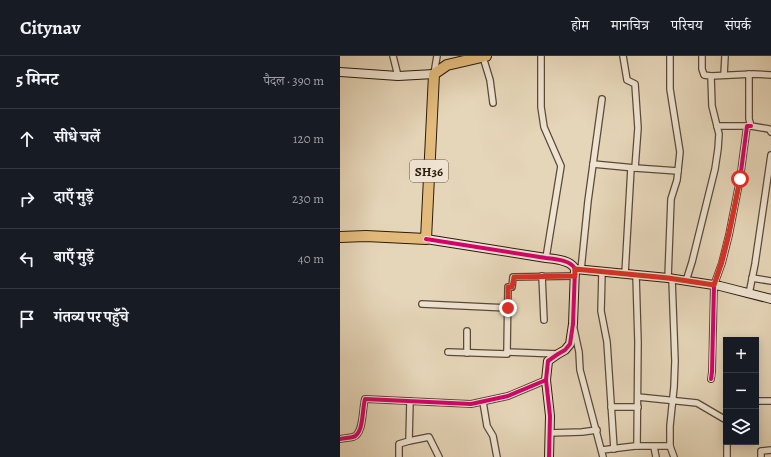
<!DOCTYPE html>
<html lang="hi">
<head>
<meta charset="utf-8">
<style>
  body { margin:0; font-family:Alegreya,"Noto Serif Devanagari",serif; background:#20242c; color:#f1f3f6 }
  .controls { position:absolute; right:12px; bottom:12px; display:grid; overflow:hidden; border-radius:0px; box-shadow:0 2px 10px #0003 }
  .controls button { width:36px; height:36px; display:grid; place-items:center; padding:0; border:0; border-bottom:1px solid #363941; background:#171b24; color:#f1f3f6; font:20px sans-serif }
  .stop { position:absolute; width:12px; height:12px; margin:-9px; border:3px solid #d93025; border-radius:50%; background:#fff }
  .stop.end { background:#d93025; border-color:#fff; box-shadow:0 1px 4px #0008 }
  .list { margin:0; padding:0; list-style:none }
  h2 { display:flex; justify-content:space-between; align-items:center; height:52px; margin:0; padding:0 16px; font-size:17px }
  h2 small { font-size:13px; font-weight:400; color:#9ea1a6 }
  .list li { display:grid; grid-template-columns:26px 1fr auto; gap:12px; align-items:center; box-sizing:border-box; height:60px; padding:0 16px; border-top:1px solid #363941 }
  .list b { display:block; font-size:15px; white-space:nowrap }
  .list em { font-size:13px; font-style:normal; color:#9ea1a6 }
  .icon { flex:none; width:22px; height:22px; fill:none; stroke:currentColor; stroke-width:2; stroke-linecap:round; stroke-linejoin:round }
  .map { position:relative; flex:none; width:431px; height:401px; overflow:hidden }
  header { display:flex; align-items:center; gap:24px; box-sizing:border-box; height:56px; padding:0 20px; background:#171b24; border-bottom:1px solid #363941 }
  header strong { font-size:19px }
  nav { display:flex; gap:22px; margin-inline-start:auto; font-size:14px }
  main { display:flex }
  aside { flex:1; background:#171b24 }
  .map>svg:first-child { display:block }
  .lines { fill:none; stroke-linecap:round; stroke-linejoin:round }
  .street-casing { stroke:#5a4937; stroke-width:8 }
  .secondary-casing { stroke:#2c1a0c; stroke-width:10 }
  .highway-casing { stroke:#2c1a0c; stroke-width:12 }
  .street { stroke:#efe4d2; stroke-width:5.5 }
  .secondary { stroke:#efe4d2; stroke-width:8 }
  .highway { stroke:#e3bb7c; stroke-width:10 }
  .cycleway-casing { stroke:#efe4d2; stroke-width:6 }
  .cycleway { stroke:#d6006c; stroke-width:4 }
  .route { stroke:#d93025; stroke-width:5 }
  .labels { text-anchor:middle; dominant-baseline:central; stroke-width:3; stroke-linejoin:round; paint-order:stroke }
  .shield { fill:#efe4d2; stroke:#665747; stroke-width:1 }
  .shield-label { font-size:13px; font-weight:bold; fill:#2c1a0c }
</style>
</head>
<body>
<header>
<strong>Citynav</strong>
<nav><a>होम</a><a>मानचित्र</a><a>परिचय</a><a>संपर्क</a></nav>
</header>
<main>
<aside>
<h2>5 मिनट<small>पैदल · 390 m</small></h2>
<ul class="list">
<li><svg class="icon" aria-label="ahead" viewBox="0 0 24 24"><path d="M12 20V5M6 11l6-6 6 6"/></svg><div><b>सीधे चलें</b></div><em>120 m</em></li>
<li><svg class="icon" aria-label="right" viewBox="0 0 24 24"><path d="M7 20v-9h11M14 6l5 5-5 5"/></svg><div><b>दाएँ मुड़ें</b></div><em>230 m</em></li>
<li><svg class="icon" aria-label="left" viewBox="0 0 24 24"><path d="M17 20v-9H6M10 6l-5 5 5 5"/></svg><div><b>बाएँ मुड़ें</b></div><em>40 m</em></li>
<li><svg class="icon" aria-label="arrive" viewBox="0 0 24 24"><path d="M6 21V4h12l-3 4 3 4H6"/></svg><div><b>गंतव्य पर पहुँचे</b></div></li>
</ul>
</aside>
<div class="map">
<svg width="431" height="401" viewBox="0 0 431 401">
  <rect width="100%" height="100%" fill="#e6d6b9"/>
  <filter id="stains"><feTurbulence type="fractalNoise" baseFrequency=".005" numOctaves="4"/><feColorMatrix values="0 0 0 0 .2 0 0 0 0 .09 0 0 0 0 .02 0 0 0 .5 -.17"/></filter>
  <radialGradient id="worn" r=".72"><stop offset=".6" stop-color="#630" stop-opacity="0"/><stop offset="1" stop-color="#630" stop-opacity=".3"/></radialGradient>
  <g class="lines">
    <g class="street-casing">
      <g id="street">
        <path d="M 53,0 L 58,20"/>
        <path d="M 201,0 L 201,51 L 204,71 L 221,110 L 206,202"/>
        <path d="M 143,1 L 150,24 L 153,47"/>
        <path d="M 94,18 L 97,0"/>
        <path d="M 409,18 L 409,63 L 411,70 L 429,73 L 431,76"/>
        <path d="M 384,19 L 385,0"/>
        <path d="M 371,20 L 413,18 L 431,19"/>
        <path d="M 377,70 L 407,70"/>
        <path d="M 253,108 L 295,112 L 298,72 L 295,28 L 287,24 L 283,0"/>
        <path d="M 295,112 L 338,115"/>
        <path d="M 241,214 L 248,145 L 262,43"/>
        <path d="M 262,216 L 261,255 L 267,286 L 274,393"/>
        <path d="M 285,218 L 291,112"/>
        <path d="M 296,219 L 298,286 L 297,390"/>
        <path d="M 202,220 L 204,264"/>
        <path d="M 328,222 L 331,143 L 337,124 L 340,96 L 330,33 L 330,0"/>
        <path d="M 412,222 L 431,225"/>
        <path d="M 332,223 L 335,305 L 334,331 L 330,370 L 330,390 L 334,401"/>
        <path d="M 346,225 L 352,206 L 375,113 L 378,93 L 379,78 L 372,50 L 371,20 L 364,19 L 362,13 L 362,0"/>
        <path d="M 409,238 L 415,208 L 431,99"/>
        <path d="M 82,248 L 168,252"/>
        <path d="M 234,273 L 239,296 L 240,314 L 263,401"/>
        <path d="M 127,275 L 127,297"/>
        <path d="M 108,296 L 167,298 L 167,296"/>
        <path d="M 218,298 L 167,296 L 168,231 L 172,231 L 173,221 L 235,220"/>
        <path d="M 371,323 L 372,316 L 374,229 L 382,207 L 389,179 L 400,123 L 407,70 L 411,70"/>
        <path d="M 298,341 L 357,347 L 386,364"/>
        <path d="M 416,345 L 431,345"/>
        <path d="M 143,346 L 147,370 L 153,380 L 157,401"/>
        <path d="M 271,351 L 298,351"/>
        <path d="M 209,377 L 242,376 L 257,374"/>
        <path d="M 0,383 C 4,382 9,382 13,381 C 24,378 22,353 25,343 L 131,348 L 168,340 L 206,324"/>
        <path d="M 69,385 L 89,381 L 99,401"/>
        <path d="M 314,391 L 316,401"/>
        <path d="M 262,394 L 295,390 L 330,390"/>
        <path d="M 59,401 L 59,388 L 69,385 L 70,345"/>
        <path d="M 387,401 L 387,386"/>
        <path d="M 421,401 L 421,395 L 431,394"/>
      </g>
    </g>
    <g class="secondary-casing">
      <g id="secondary">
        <path d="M 0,16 L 58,20 L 94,18"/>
        <path d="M 86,183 L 206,202 C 215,203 231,204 235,213 L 233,268 L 230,288 L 225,294 L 218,298 L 208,305 L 206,324 L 210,360 L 209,401"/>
        <path d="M 235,213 L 328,222 L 380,230 L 431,243"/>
      </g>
    </g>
    <g class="highway-casing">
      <path id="highway" d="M 0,181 L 26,180 L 86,183 L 94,18 L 107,9 L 146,0"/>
    </g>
    <use href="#street" class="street"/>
    <use href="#secondary" class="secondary"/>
    <use href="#highway" class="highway"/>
    <g class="cycleway-casing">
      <g id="cycleway">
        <path d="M 86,183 L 206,202 C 215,203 231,204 235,213 L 233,268 L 230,288 L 225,294 L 218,298 L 208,305 L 206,324 L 210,360 L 209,401"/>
        <path d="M 371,323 L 372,316 L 374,229 L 382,207 L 389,179 L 400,123 L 407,70 L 411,70"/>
        <path d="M 0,383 C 4,382 9,382 13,381 C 24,378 22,353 25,343 L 131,348 L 168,340 L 206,324"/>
      </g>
    </g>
    <use href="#cycleway" class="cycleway"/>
  </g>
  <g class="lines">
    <path class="route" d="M 168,252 L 168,231 L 172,231 L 174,221 L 235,220 L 235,213 L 328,222 L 374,229 C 386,195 393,159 400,123"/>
  </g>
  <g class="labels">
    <rect class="shield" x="70" y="104" width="38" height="22" rx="3"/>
    <g class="shield-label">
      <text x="89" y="115">SH36</text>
    </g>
  </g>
  <rect width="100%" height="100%" filter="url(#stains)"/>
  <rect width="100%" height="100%" fill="url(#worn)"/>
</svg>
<div class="controls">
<button>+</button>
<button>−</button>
<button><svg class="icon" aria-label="layers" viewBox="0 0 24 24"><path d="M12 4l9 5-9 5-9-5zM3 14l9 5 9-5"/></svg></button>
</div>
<div class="stop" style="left:400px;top:123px"></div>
<div class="stop end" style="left:168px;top:252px"></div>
</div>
</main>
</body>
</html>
